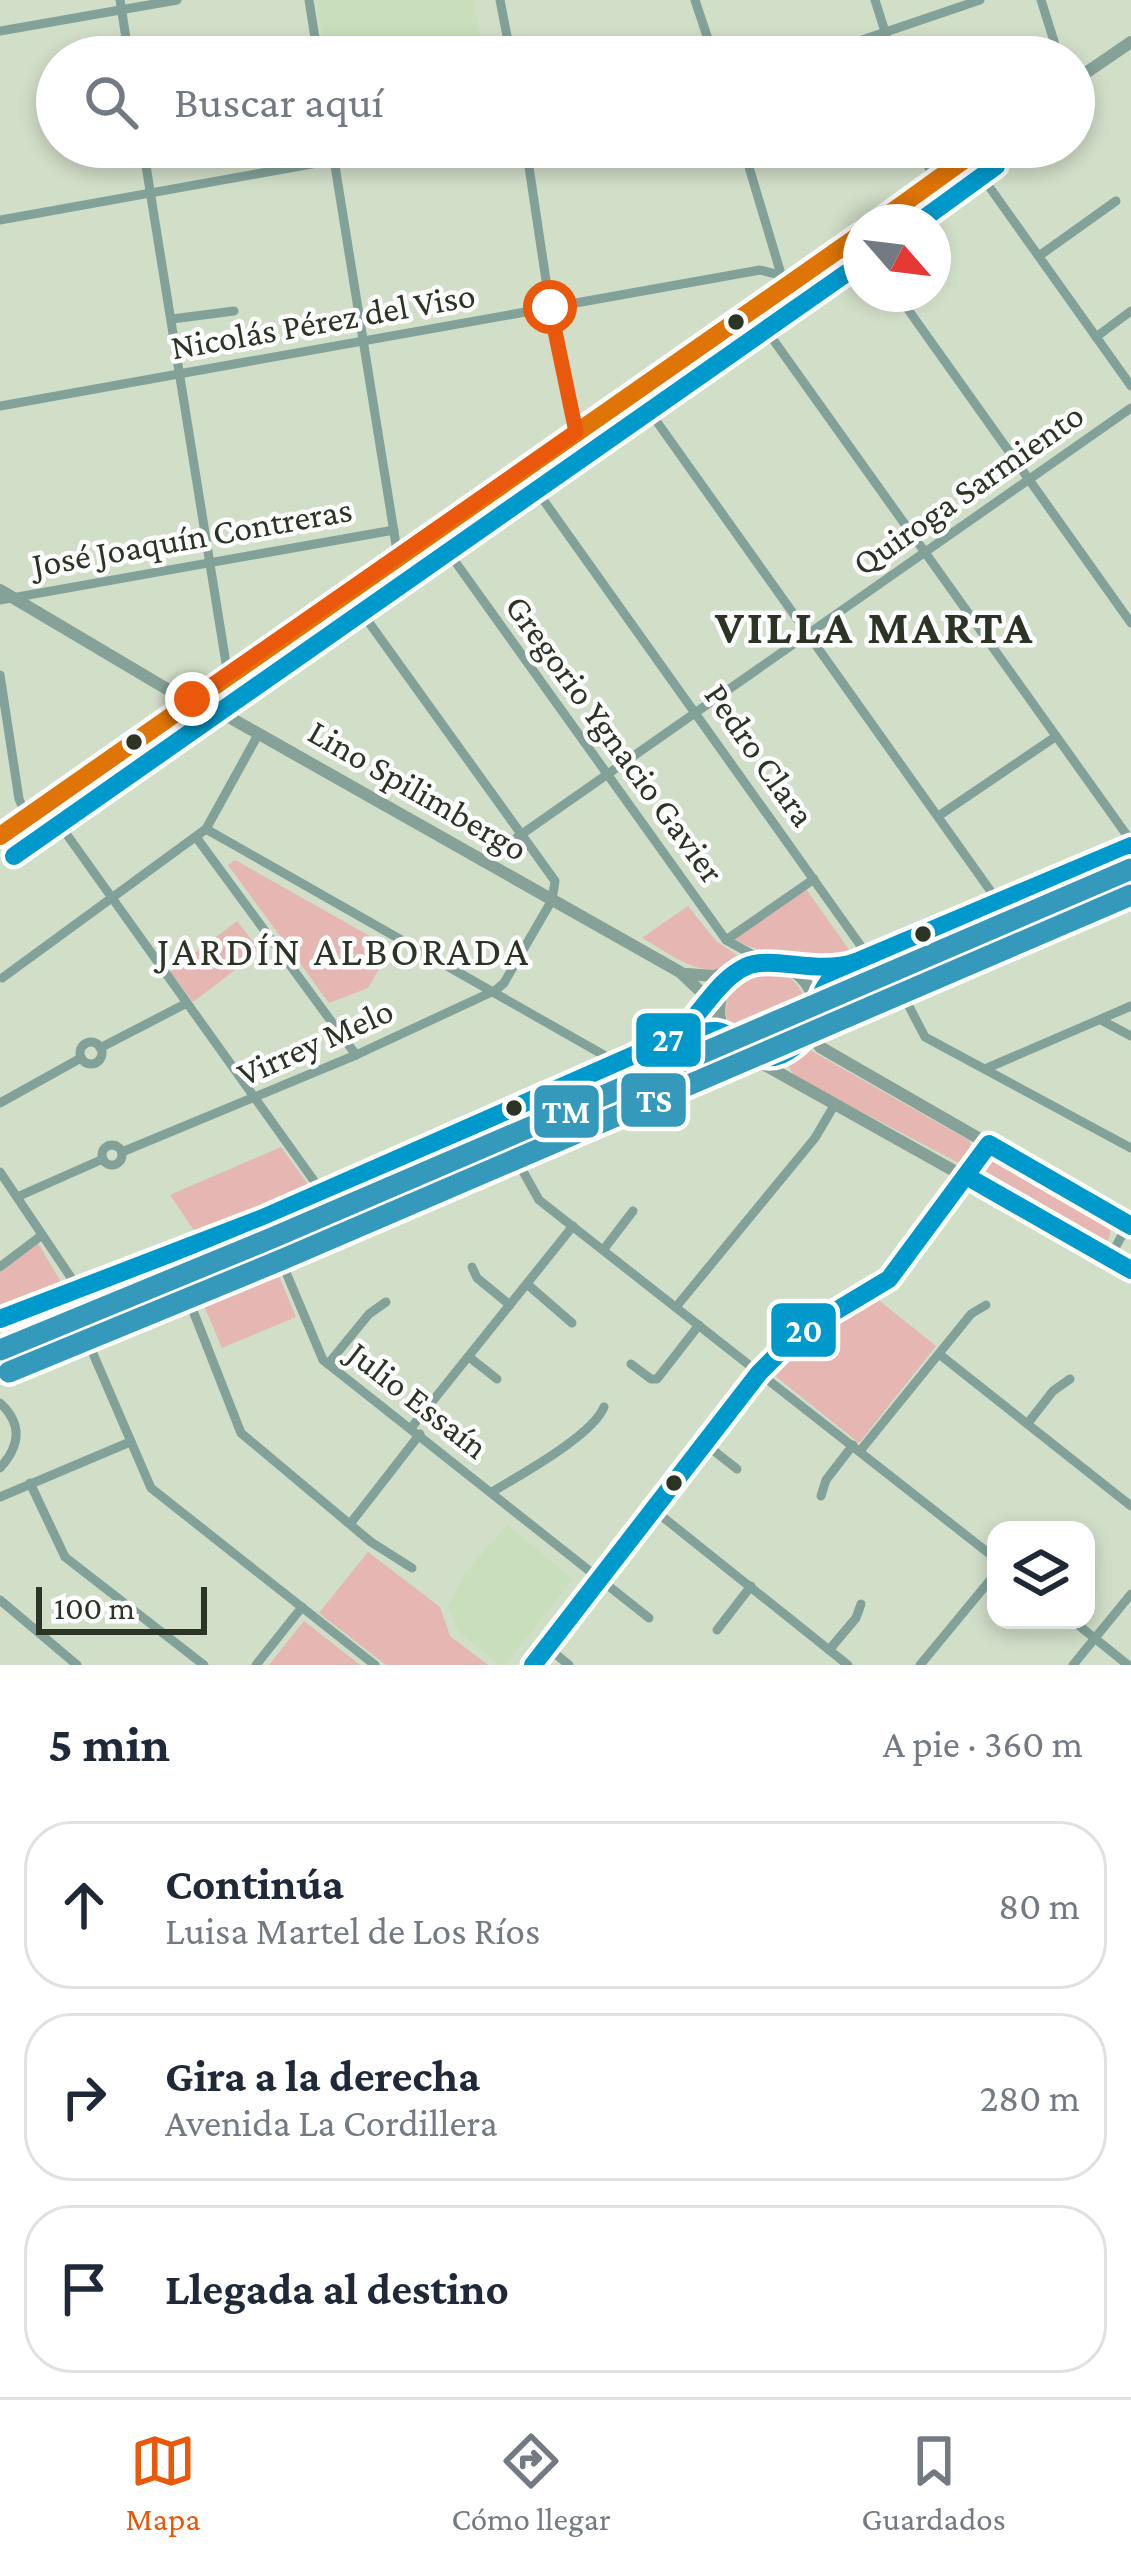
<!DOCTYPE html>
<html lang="es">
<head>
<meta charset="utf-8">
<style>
  body { margin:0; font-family:"Crimson Pro",serif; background:#f2f2f3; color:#1f2937 }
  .controls { position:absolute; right:36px; bottom:36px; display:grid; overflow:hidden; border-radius:24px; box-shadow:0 6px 18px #0003 }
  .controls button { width:108px; height:108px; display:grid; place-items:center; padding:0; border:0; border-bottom:3px solid #e0e1e3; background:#fff; color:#1f2937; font:60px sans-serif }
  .compass { position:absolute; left:843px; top:204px; width:108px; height:108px; border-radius:50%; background:#fff; box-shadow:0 6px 18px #0003; rotate:118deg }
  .scale { position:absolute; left:36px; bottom:30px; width:171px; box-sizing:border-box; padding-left:12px; border:6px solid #2b3425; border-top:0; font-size:33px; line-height:42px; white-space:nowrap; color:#2b3425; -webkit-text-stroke:9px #fefefe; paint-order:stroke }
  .stop { position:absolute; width:36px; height:36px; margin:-27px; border:9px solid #ea580c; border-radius:50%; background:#fff }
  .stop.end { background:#ea580c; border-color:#fff; box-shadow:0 3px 12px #0008 }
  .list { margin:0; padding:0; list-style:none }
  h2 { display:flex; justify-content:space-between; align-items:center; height:156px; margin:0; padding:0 48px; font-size:51px }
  h2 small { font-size:39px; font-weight:400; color:#747a83 }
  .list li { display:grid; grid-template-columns:78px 1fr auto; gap:36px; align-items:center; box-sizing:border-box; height:168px; margin:0 24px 24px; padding:0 24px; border:3px solid #e0e1e3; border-radius:48px }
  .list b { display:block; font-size:45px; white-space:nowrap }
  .list p { margin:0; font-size:39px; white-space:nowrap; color:#747a83 }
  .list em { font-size:39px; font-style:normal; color:#747a83 }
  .icon { flex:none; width:66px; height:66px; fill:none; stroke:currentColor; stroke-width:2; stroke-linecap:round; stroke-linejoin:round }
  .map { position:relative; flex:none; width:1131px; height:1665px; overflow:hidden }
  .search { position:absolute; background:#fff; box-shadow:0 6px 18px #0003; left:36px; right:36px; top:36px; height:132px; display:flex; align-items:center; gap:30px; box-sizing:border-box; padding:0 42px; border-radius:66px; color:#747a83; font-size:45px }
  .sheet { height:732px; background:#fff }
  nav { display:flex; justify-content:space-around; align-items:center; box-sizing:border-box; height:168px; border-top:3px solid #e0e1e3; background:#fff; font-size:33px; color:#747a83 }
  nav a { display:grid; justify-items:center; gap:6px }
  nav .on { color:#ea580c }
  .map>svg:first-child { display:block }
  .built { fill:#c9debb }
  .green { fill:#e5b6b2 }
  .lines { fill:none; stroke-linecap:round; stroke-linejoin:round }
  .minor { stroke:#82a199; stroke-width:9 }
  .secondary { stroke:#86a298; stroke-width:12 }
  .bus-1-casing { stroke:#fefefe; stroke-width:27 }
  .bus-2-casing { stroke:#fefefe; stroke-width:27 }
  .bus-3-casing { stroke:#fefefe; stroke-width:27 }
  .bus-4-casing { stroke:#fefefe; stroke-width:27 }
  .bus-1 { stroke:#0099cb; stroke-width:18 }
  .bus-2 { stroke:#df7506; stroke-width:18 }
  .bus-3 { stroke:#0099cb; stroke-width:18 }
  .bus-4 { stroke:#0099cb; stroke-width:18 }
  .rail-1-casing { stroke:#fefefe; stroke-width:30 }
  .rail-2-casing { stroke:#fefefe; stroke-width:30 }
  .rail-1 { stroke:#3499bb; stroke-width:21 }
  .rail-2 { stroke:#3499bb; stroke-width:21 }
  .route { stroke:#ea580c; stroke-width:15 }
  .bus-dot { fill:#2b3425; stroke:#fefefe; stroke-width:4.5 }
  .labels { text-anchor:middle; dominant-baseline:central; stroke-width:9; stroke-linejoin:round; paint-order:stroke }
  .street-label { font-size:36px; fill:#2b3425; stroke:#fefefe }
  .quarter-label { font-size:42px; letter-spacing:3px; fill:#2b3425; stroke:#fefefe }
  .district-label { font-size:48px; font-weight:bold; letter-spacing:3px; fill:#2b3425; stroke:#fefefe }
  .line-badge { stroke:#fefefe; stroke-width:4.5 }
  .badge-label { font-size:33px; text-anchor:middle; font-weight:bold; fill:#fff }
</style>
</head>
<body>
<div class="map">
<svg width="1131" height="1665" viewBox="0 0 1131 1665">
  <rect width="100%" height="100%" fill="#d1dec8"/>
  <g class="built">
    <path d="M 316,0 L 473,0 L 481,42 L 457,47 L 457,57 L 326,57 Z"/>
    <path d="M 1131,857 L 1131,887 L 818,1016 L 833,982 Z"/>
    <path d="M 507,1525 L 573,1579 L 505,1665 L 499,1665 L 458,1631 L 448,1606 L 463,1576 Z"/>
  </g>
  <g class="green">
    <path d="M 235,860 L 391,948 L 368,988 L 329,1003 L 228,865 Z"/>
    <path d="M 806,889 L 850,951 L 813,965 C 787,955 757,953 734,939 Z"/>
    <path d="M 688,906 L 716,941 L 738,956 C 711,989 670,953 642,938 Z"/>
    <path d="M 237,921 L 260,951 L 193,1002 L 170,972 Z"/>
    <circle cx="766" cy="1010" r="40"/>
    <path d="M 810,1050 L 970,1141 L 970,1155 L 959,1163 L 795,1077 L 788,1065 L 790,1055 Z"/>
    <path d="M 281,1147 L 309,1186 L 195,1232 L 170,1195 Z"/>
    <path d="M 996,1157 L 1112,1222 L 1109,1239 L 1101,1244 L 983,1178 L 983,1166 Z"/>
    <path d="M 38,1243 L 65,1289 L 0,1307 L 0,1273 Z"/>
    <path d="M 276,1269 L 296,1317 L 222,1348 L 202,1301 Z"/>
    <path d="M 872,1295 L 936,1346 L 859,1443 L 774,1375 L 803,1339 Z"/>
    <path d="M 368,1552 L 440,1607 L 450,1636 L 488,1665 L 386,1665 L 319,1613 Z"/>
    <path d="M 304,1621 L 360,1665 L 269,1665 Z"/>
  </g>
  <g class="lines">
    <g class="minor">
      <path d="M 120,0 L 129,57"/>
      <path d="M 309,0 L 318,57"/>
      <path d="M 500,0 L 511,57"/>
      <path d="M 695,0 L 714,57"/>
      <path d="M 875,0 L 893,57"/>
      <path d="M 1041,0 L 1059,57"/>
      <path d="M 0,31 L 177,0"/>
      <path d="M 812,57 L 980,0"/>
      <path d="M 143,147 L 228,676"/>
      <path d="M 332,147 L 398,557"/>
      <path d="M 526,147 L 550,307 L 576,432"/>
      <path d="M 743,147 L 781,274"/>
      <path d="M 922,147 L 934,183"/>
      <path d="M 968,157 L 1131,386"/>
      <path d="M 0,220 L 406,147"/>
      <path d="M 1039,256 L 1116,201"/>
      <path d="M 897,294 L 1131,623"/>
      <path d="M 752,310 L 1131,841"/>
      <path d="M 172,319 L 234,311"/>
      <path d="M 1096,337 L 1131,311"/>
      <path d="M 635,391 L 997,900"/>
      <path d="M 0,406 L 760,270 L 796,279"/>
      <path d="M 522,470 L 868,956"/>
      <path d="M 434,532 L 726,940 L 764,961"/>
      <path d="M 0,600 L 394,530"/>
      <path d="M 0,675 L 19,799 L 27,817"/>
      <path d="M 45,804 L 322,1192"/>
      <path d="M 940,815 L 1055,737"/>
      <path d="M 206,829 L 616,1062"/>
      <path d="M 196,837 L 356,1055"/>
      <path d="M 482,862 L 1131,408"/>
      <path d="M 726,940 L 814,879"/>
      <path d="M 2,978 L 206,829 L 259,733"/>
      <path d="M 899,987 L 925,1037 L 1131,1148"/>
      <path d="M 1101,1020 L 1131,1036"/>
      <path d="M 810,1027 L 899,987 L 1131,897"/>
      <circle cx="91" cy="1053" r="11"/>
      <path d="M 100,1048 L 187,1003"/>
      <path d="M 985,1069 L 1131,1006"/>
      <path d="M 652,1097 L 676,1121"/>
      <path d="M 0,1103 L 81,1058"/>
      <circle cx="112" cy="1155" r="10"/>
      <path d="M 122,1152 L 356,1055 L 496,990 L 504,983 L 552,900 L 555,881 L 347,592"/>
      <path d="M 515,1157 L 539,1200 L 996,1559"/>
      <path d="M 0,1172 L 80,1291"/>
      <path d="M 17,1197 L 103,1159"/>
      <path d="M 263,1218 L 323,1360 L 649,1618"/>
      <path d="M 604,1249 L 633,1211"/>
      <path d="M 1110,1257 L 1131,1219"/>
      <path d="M 0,1267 L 42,1235"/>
      <path d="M 472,1267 L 477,1278 L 510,1305"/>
      <path d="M 527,1284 L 572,1323"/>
      <path d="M 188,1298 L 241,1433 L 371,1542 L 412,1568"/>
      <path d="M 676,1307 L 815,1138 L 835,1104"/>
      <path d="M 85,1335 L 151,1488 L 375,1665"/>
      <path d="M 939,1354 L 1131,1506"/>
      <path d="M 469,1357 L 497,1379"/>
      <path d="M 328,1364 L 369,1314 L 386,1302"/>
      <path d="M 631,1364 L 651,1379 L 657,1379 L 699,1325"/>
      <path d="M 0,1403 C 23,1424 20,1446 0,1468"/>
      <path d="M 1028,1423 L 1053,1391 L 1070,1379"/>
      <path d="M 411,1428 L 573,1226"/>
      <path d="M 704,1443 L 737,1469"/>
      <path d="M 860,1451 L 971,1314 L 986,1305"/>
      <path d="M 30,1483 L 65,1557 L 204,1665"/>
      <path d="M 492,1492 C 520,1475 592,1436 604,1407"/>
      <path d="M 821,1496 L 826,1480 L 853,1445"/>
      <path d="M 0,1497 L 130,1442"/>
      <path d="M 654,1510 L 848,1665"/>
      <path d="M 350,1524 L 420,1434"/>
      <path d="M 0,1600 L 77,1665"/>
      <path d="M 1072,1620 L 1128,1665"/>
      <path d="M 717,1630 L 751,1586"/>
      <path d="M 547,1647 L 569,1665"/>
      <path d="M 829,1650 L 856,1618 L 861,1604"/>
      <path d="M 256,1665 L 302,1607"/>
      <path d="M 920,1665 L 996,1573"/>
      <path d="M 1073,1665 L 1131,1594"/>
    </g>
    <g class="secondary">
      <path d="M 1074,81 L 1131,42"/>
      <path d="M 878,222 L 982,147"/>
      <path d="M 0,590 L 167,689 L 213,708 L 680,972 L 701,992 L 720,1019"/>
      <path d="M 0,836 L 861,234"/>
      <path d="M 795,969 L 812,972 L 840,968"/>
      <path d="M 687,974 L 713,976 L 738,970"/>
      <path d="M 814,1002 L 829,978 L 847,966 L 1131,846"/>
      <path d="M 808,1031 L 820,1047 L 1131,1226"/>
      <path d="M 683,1032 C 708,1012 725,969 758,963 C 770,961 783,963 793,971 C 849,1009 776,1092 730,1041 C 717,1025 717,1006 724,988"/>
      <path d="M 749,1056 L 1131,1270"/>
      <path d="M 0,1319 L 263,1218 L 677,1036 L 708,1030 L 725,1034"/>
      <path d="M 0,1375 L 85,1335 L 280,1258 L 722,1065 L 755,1055"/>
      <path d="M 533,1665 L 759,1373 L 799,1333 L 889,1279 L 989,1144"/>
    </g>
    <g class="bus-1-casing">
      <g id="bus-1">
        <path d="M 671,1038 C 700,1020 714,982 745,967 C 774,954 815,976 856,962"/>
        <path d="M 0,1319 L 263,1218 L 677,1036 C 688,1035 704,1030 716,1031 C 744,1035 758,1076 794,1047 C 821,1026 810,989 844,967 L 1131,846"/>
      </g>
    </g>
    <g class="bus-2-casing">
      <g id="bus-2">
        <path d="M 878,222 L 982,147"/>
        <path d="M 0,836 L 861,234"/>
      </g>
    </g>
    <g class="bus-3-casing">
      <g id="bus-3">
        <path d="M 919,222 L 996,166"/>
        <path d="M 14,856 L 861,263"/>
      </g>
    </g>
    <g class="bus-4-casing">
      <g id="bus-4">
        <path d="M 968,1177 L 1131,1270"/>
        <path d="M 533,1665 L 759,1373 L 799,1333 L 889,1279 L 989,1144 L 1131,1226"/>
      </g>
    </g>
    <use href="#bus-1" class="bus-1"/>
    <use href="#bus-2" class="bus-2"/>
    <use href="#bus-3" class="bus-3"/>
    <use href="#bus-4" class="bus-4"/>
    <g class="rail-1-casing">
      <path id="rail-1" d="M 0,1350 L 272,1238 L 1131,869"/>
    </g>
    <g class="rail-2-casing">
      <path id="rail-2" d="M 9,1372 L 281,1260 L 1131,895"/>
    </g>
    <use href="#rail-1" class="rail-1"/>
    <use href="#rail-2" class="rail-2"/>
  </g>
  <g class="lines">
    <path class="route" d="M 192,699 L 576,432 L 550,307"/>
  </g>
  <g class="bus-dot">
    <circle cx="736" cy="322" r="10"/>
    <circle cx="134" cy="742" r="10"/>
    <circle cx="923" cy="934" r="10"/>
    <circle cx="514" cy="1108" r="10"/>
    <circle cx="674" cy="1483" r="10"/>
  </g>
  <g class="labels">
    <g class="street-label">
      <text transform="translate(323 321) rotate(-10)">Nicolás Pérez del Viso</text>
      <text transform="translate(968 489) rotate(-35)">Quiroga Sarmiento</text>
      <text transform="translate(192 537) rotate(-10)">José Joaquín Contreras</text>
      <text transform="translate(615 739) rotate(54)">Gregorio Ygnacio Gavier</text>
      <text transform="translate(760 755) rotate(55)">Pedro Clara</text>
      <text transform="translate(418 790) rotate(30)">Lino Spilimbergo</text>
      <text transform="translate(315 1042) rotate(-24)">Virrey Melo</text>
      <text transform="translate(418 1400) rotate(38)">Julio Essaín</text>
    </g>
    <g class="quarter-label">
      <text x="344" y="950">JARDÍN ALBORADA</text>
    </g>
    <g class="district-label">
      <text x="875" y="626">VILLA MARTA</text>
    </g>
  </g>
  <g class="line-badge">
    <rect x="634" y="1011" width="69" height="58" rx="12" fill="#0099cb"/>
    <rect x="619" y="1071" width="69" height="58" rx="12" fill="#3499bb"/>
    <rect x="532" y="1083" width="69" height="57" rx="12" fill="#3499bb"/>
    <rect x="769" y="1301" width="69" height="58" rx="12" fill="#0099cb"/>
  </g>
  <g class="badge-label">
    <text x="668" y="1051">27</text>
    <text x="654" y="1112">TS</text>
    <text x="566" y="1123">TM</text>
    <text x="804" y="1342">20</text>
  </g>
</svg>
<div class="controls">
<button><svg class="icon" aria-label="layers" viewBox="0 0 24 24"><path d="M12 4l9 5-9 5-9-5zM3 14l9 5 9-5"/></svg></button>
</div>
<svg class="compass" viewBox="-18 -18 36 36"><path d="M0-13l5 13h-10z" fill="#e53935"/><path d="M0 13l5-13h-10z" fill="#747a83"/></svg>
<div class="scale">100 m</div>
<div class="stop" style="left:550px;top:307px"></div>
<div class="stop end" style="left:192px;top:699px"></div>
<div class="search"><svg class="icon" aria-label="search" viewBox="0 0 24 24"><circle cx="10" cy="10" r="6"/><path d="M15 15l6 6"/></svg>Buscar aquí</div>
</div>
<section class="sheet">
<h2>5 min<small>A pie · 360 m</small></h2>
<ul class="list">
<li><svg class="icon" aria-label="ahead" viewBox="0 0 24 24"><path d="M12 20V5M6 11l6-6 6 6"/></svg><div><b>Continúa</b><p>Luisa Martel de Los Ríos</p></div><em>80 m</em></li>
<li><svg class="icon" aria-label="right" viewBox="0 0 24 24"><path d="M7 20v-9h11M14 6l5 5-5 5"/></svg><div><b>Gira a la derecha</b><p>Avenida La Cordillera</p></div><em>280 m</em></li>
<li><svg class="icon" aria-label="arrive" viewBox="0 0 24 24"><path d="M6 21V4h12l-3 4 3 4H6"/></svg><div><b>Llegada al destino</b></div></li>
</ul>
</section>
<nav>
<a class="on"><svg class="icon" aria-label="map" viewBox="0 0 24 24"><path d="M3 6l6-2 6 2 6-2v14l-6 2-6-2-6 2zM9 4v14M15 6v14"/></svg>Mapa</a>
<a><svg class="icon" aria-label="directions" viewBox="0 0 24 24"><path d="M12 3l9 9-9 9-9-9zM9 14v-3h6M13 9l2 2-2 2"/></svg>Cómo llegar</a>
<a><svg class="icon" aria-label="saved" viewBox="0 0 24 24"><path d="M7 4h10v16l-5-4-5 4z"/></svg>Guardados</a>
</nav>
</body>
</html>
